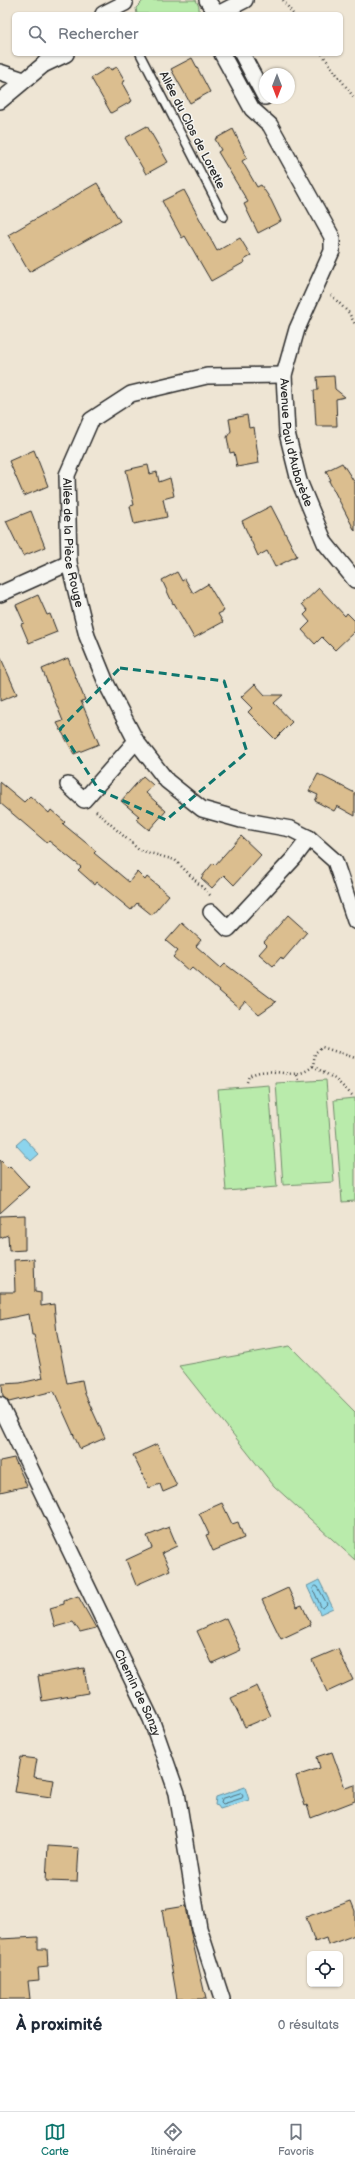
<!DOCTYPE html>
<html lang="fr">
<head>
<meta charset="utf-8">
<style>
  body { margin:0; font-family:"Balsamiq Sans",sans-serif; background:#f2f2f3; color:#1f2937 }
  .controls { position:absolute; right:12px; bottom:12px; display:grid; overflow:hidden; border-radius:6px; box-shadow:0 1px 3px #0004 }
  .controls button { width:36px; height:36px; display:grid; place-items:center; padding:0; border:0; border-bottom:1px solid #e0e1e3; background:#fff; color:#1f2937; font:20px sans-serif }
  .compass { position:absolute; left:259px; top:68px; width:36px; height:36px; border-radius:50%; background:#fff; box-shadow:0 1px 3px #0004; rotate:180deg }
  .list { margin:0; padding:0; list-style:none }
  h2 { display:flex; justify-content:space-between; align-items:center; height:52px; margin:0; padding:0 16px; font-size:17px }
  h2 small { font-size:13px; font-weight:400; color:#747a83 }
  .icon { flex:none; width:22px; height:22px; fill:none; stroke:currentColor; stroke-width:2; stroke-linecap:round; stroke-linejoin:round }
  .map { position:relative; flex:none; width:355px; height:1999px; overflow:hidden }
  .search { position:absolute; background:#fff; box-shadow:0 1px 3px #0004; left:12px; right:12px; top:12px; height:44px; display:flex; align-items:center; gap:10px; box-sizing:border-box; padding:0 14px; border-radius:6px; color:#747a83; font-size:15px }
  .sheet { height:112px; background:#fff }
  nav { display:flex; justify-content:space-around; align-items:center; box-sizing:border-box; height:56px; border-top:1px solid #e0e1e3; background:#fff; font-size:11px; color:#747a83 }
  nav a { display:grid; justify-items:center; gap:2px }
  nav .on { color:#0f766e }
  .map>svg:first-child { display:block }
  .green { fill:#b9ebab; stroke:#728b6b }
  .water { fill:#8cd4ed; stroke:#65909f }
  .lines { fill:none; stroke-linecap:round; stroke-linejoin:round }
  .shore { stroke:#526f79; stroke-width:1 }
  .building { fill:#dbbe8f; stroke:#2b2b2b }
  .lane-casing { stroke:#2b2b2b; stroke-width:10 }
  .street-casing { stroke:#2b2b2b; stroke-width:18 }
  .path { stroke:#2b2b2b; stroke-width:2.5; stroke-dasharray:1 3; stroke-linecap:butt }
  .lane { stroke:#f6f6f2; stroke-width:7 }
  .street { stroke:#f6f6f2; stroke-width:15 }
  .marked { fill:none; stroke:#0f766e; stroke-width:3; stroke-dasharray:8 5; stroke-linejoin:round }
  .labels { text-anchor:middle; dominant-baseline:central; stroke-width:3; stroke-linejoin:round; paint-order:stroke }
  .street-label { font-size:12px; fill:#2b2b2b; stroke:#f6f6f2 }
</style>
</head>
<body>
<div class="map">
<svg width="355" height="1999" viewBox="0 0 355 1999">
  <rect width="100%" height="100%" fill="#eee5d4"/>
  <filter id="ink" filterUnits="userSpaceOnUse"><feTurbulence type="fractalNoise" baseFrequency=".025" numOctaves="2"/><feDisplacementMap in="SourceGraphic" scale="8" xChannelSelector="R" yChannelSelector="G"/><feConvolveMatrix kernelMatrix="1 2 1 2 8 2 1 2 1" color-interpolation-filters="sRGB"/></filter>
  <g filter="url(#ink)">
    <g class="green">
      <path d="M 144,0 L 196,0 L 199,7 L 199,14 L 137,14 L 136,8 Z"/>
      <path d="M 326,1080 L 334,1182 L 283,1185 L 276,1083 Z"/>
      <path d="M 269,1085 L 277,1187 L 226,1191 L 218,1089 Z"/>
      <path d="M 355,1098 L 355,1201 L 342,1202 L 334,1100 Z"/>
      <path d="M 290,1346 L 355,1412 L 355,1560 L 274,1486 L 179,1366 Z"/>
    </g>
    <g class="water">
      <path d="M 24,1138 L 39,1154 L 31,1161 L 16,1145 Z"/>
      <path d="M 319,1580 L 333,1608 L 320,1614 L 307,1586 Z"/>
      <path d="M 245,1787 L 249,1800 L 220,1809 L 218,1806 L 215,1805 L 216,1797 Z"/>
    </g>
    <g class="lines">
      <g class="shore">
        <path d="M 316,1586 L 318,1587 L 327,1604 L 323,1608 L 321,1607 L 313,1589 Z"/>
        <path d="M 241,1793 L 243,1796 L 242,1798 L 223,1804 L 221,1802 L 222,1799 Z"/>
      </g>
    </g>
    <g class="building">
      <path d="M 192,58 L 210,92 L 190,103 L 171,69 Z"/>
      <path d="M 109,67 L 111,70 L 117,67 L 125,81 L 122,83 L 132,101 L 111,113 L 91,78 Z"/>
      <path d="M 147,126 L 168,162 L 146,174 L 125,138 Z"/>
      <path d="M 233,129 L 247,158 L 242,161 L 257,187 L 261,185 L 271,200 L 281,221 L 258,233 L 244,204 L 248,202 L 218,152 L 221,150 L 215,139 Z"/>
      <path d="M 97,183 L 120,221 L 29,272 L 8,235 Z"/>
      <path d="M 184,190 L 217,251 L 240,238 L 251,256 L 244,260 L 245,262 L 211,281 L 185,236 L 182,238 L 162,201 Z"/>
      <path d="M 334,376 L 335,389 L 345,397 L 336,399 L 337,426 L 316,426 L 314,390 L 318,390 L 317,377 Z"/>
      <path d="M 247,415 L 249,428 L 254,427 L 259,463 L 237,467 L 234,452 L 230,453 L 227,437 L 231,431 L 229,419 Z"/>
      <path d="M 34,450 L 48,486 L 24,496 L 9,461 Z"/>
      <path d="M 342,463 L 355,483 L 355,531 L 329,481 L 331,480 L 326,471 Z"/>
      <path d="M 148,465 L 150,474 L 157,472 L 159,482 L 170,478 L 174,496 L 163,499 L 167,517 L 134,524 L 130,506 L 134,505 L 126,470 Z"/>
      <path d="M 271,506 L 297,556 L 275,567 L 267,551 L 258,556 L 242,521 Z"/>
      <path d="M 31,511 L 45,547 L 23,556 L 6,521 Z"/>
      <path d="M 177,572 L 182,581 L 185,579 L 193,593 L 208,584 L 224,611 L 218,614 L 223,622 L 194,638 L 174,603 L 173,604 L 162,580 Z"/>
      <path d="M 319,588 L 345,616 L 347,613 L 355,621 L 355,631 L 335,650 L 322,637 L 315,644 L 302,630 L 310,622 L 304,615 L 308,611 L 302,604 Z"/>
      <path d="M 38,595 L 47,615 L 50,614 L 57,632 L 29,643 L 21,624 L 24,623 L 16,605 Z"/>
      <path d="M 0,656 L 17,694 L 0,701 Z"/>
      <path d="M 68,658 L 85,700 L 81,701 L 99,744 L 74,754 L 57,723 L 63,721 L 42,669 Z"/>
      <path d="M 255,684 L 265,695 L 283,695 L 274,703 L 292,722 L 275,739 L 248,712 L 252,708 L 241,697 Z"/>
      <path d="M 318,774 L 355,793 L 355,816 L 337,806 L 334,811 L 315,801 L 318,795 L 309,791 Z"/>
      <path d="M 143,776 L 153,785 L 146,793 L 166,811 L 149,830 L 136,819 L 139,816 L 121,801 Z"/>
      <path d="M 0,782 L 24,802 L 30,796 L 49,813 L 51,810 L 65,822 L 63,824 L 96,851 L 94,853 L 129,882 L 137,872 L 145,880 L 147,877 L 169,895 L 152,915 L 137,903 L 131,910 L 97,882 L 95,885 L 78,870 L 81,867 L 49,841 L 47,843 L 0,803 Z"/>
      <path d="M 241,836 L 261,855 L 234,885 L 224,875 L 212,888 L 201,878 L 213,863 L 215,865 Z"/>
      <path d="M 288,915 L 307,932 L 283,960 L 281,957 L 273,966 L 259,954 L 267,945 L 264,942 Z"/>
      <path d="M 182,923 L 201,940 L 196,946 L 221,968 L 225,964 L 276,1002 L 259,1014 L 245,1001 L 239,1008 L 192,968 L 189,971 L 173,957 L 178,951 L 166,941 Z"/>
      <path d="M 0,1160 L 8,1168 L 10,1166 L 29,1187 L 0,1213 Z"/>
      <path d="M 25,1215 L 25,1250 L 9,1251 L 8,1235 L 0,1238 L 0,1216 Z"/>
      <path d="M 34,1259 L 35,1292 L 41,1293 L 41,1306 L 54,1304 L 57,1334 L 67,1383 L 82,1380 L 85,1394 L 105,1438 L 80,1449 L 54,1391 L 9,1402 L 3,1397 L 2,1384 L 20,1383 L 43,1378 L 34,1335 L 32,1335 L 29,1314 L 0,1320 L 0,1292 L 15,1292 L 14,1260 Z"/>
      <path d="M 157,1444 L 177,1486 L 163,1492 L 160,1484 L 149,1488 L 133,1455 Z"/>
      <path d="M 14,1458 L 27,1486 L 0,1492 L 0,1461 Z"/>
      <path d="M 222,1503 L 232,1524 L 238,1522 L 244,1538 L 213,1551 L 206,1535 L 209,1534 L 199,1513 Z"/>
      <path d="M 169,1527 L 177,1546 L 162,1553 L 170,1570 L 136,1585 L 126,1560 L 152,1548 L 147,1536 Z"/>
      <path d="M 288,1588 L 297,1607 L 302,1605 L 311,1625 L 281,1639 L 262,1600 Z"/>
      <path d="M 78,1596 L 96,1628 L 80,1632 L 73,1622 L 55,1627 L 50,1608 L 64,1604 L 64,1601 Z"/>
      <path d="M 226,1618 L 241,1650 L 212,1663 L 197,1631 Z"/>
      <path d="M 338,1649 L 353,1680 L 327,1692 L 312,1660 Z"/>
      <path d="M 84,1668 L 88,1693 L 42,1701 L 38,1676 Z"/>
      <path d="M 257,1686 L 271,1716 L 245,1727 L 231,1698 Z"/>
      <path d="M 332,1752 L 345,1788 L 355,1785 L 355,1801 L 311,1818 L 307,1805 L 305,1806 L 296,1776 L 320,1768 L 317,1757 Z"/>
      <path d="M 21,1757 L 37,1759 L 34,1777 L 54,1780 L 51,1797 L 15,1792 Z"/>
      <path d="M 48,1846 L 79,1848 L 77,1882 L 46,1881 Z"/>
      <path d="M 351,1901 L 355,1911 L 355,1935 L 328,1945 L 326,1938 L 315,1942 L 306,1917 Z"/>
      <path d="M 186,1906 L 190,1930 L 206,1999 L 177,1999 L 162,1910 Z"/>
      <path d="M 38,1937 L 38,1949 L 47,1949 L 48,1967 L 38,1968 L 39,1980 L 28,1981 L 30,1999 L 0,1999 L 0,1939 Z"/>
    </g>
    <g class="lines">
      <g class="lane-casing">
        <path id="lane" d="M 140,54 L 224,217"/>
      </g>
      <g class="street-casing">
        <g id="street">
          <path d="M 207,0 L 217,14"/>
          <path d="M 103,14 L 125,3"/>
          <path d="M 218,14 L 245,0"/>
          <path id="s1" d="M 222,54 L 252,109 L 270,125 L 332,237 L 332,251 L 297,329 L 284,375 L 287,433 L 299,481 L 325,543 L 355,580"/>
          <path d="M 242,54 L 265,97"/>
          <path d="M 45,64 L 66,54"/>
          <path d="M 0,72 L 24,80"/>
          <path d="M 0,101 L 42,66 L 53,54"/>
          <path id="s2" d="M 284,375 L 207,376 L 131,394 L 91,420 L 67,475 L 69,563 L 87,636 L 107,685 L 136,741 L 167,781 L 202,809 L 241,820 L 291,829 L 309,838 L 335,861 L 355,921"/>
          <path d="M 0,594 L 69,563"/>
          <path d="M 68,785 L 84,800 L 136,741"/>
          <path d="M 211,912 L 228,929 L 294,858 L 309,838"/>
          <path id="s3" d="M 0,1405 L 151,1719 L 177,1793 L 199,1928 L 222,1999"/>
        </g>
      </g>
      <g class="path">
        <path d="M 283,0 L 293,14"/>
        <path d="M 322,54 L 355,99"/>
        <path d="M 331,295 L 349,313 L 355,324"/>
        <path d="M 96,811 L 139,850 L 175,860 L 211,896"/>
        <path d="M 313,1066 L 335,1079 L 352,1095"/>
        <path d="M 297,1075 L 299,1080"/>
        <path d="M 247,1082 L 249,1076 C 273,1063 293,1084 313,1066 L 315,1053 L 322,1047 L 355,1058"/>
      </g>
      <use href="#lane" class="lane"/>
      <use href="#street" class="street"/>
    </g>
  </g>
  <path class="marked" d="M 120,668 L 224,681 L 247,752 L 166,820 L 99,790 L 60,729 Z"/>
  <g class="labels">
    <g class="street-label">
      <text transform="translate(192 130) rotate(63)">Allée du Clos de Lorette</text>
      <text stroke="none"><textPath href="#s1" startOffset="431">Avenue Paul d'Aubarède</textPath></text>
      <text stroke="none"><textPath href="#s2" startOffset="331">Allée de la Pièce Rouge</textPath></text>
      <text stroke="none"><textPath href="#s3" startOffset="319">Chemin de Sanzy</textPath></text>
    </g>
  </g>
</svg>
<div class="controls">
<button><svg class="icon" aria-label="locate" viewBox="0 0 24 24"><circle cx="12" cy="12" r="6"/><path d="M12 2v4M12 18v4M2 12h4M18 12h4"/></svg></button>
</div>
<svg class="compass" viewBox="-18 -18 36 36"><path d="M0-13l5 13h-10z" fill="#e53935"/><path d="M0 13l5-13h-10z" fill="#747a83"/></svg>
<div class="search"><svg class="icon" aria-label="search" viewBox="0 0 24 24"><circle cx="10" cy="10" r="6"/><path d="M15 15l6 6"/></svg>Rechercher</div>
</div>
<section class="sheet">
<h2>À proximité<small>0 résultats</small></h2>
<ul class="list">
</ul>
</section>
<nav>
<a class="on"><svg class="icon" aria-label="map" viewBox="0 0 24 24"><path d="M3 6l6-2 6 2 6-2v14l-6 2-6-2-6 2zM9 4v14M15 6v14"/></svg>Carte</a>
<a><svg class="icon" aria-label="directions" viewBox="0 0 24 24"><path d="M12 3l9 9-9 9-9-9zM9 14v-3h6M13 9l2 2-2 2"/></svg>Itinéraire</a>
<a><svg class="icon" aria-label="saved" viewBox="0 0 24 24"><path d="M7 4h10v16l-5-4-5 4z"/></svg>Favoris</a>
</nav>
</body>
</html>
